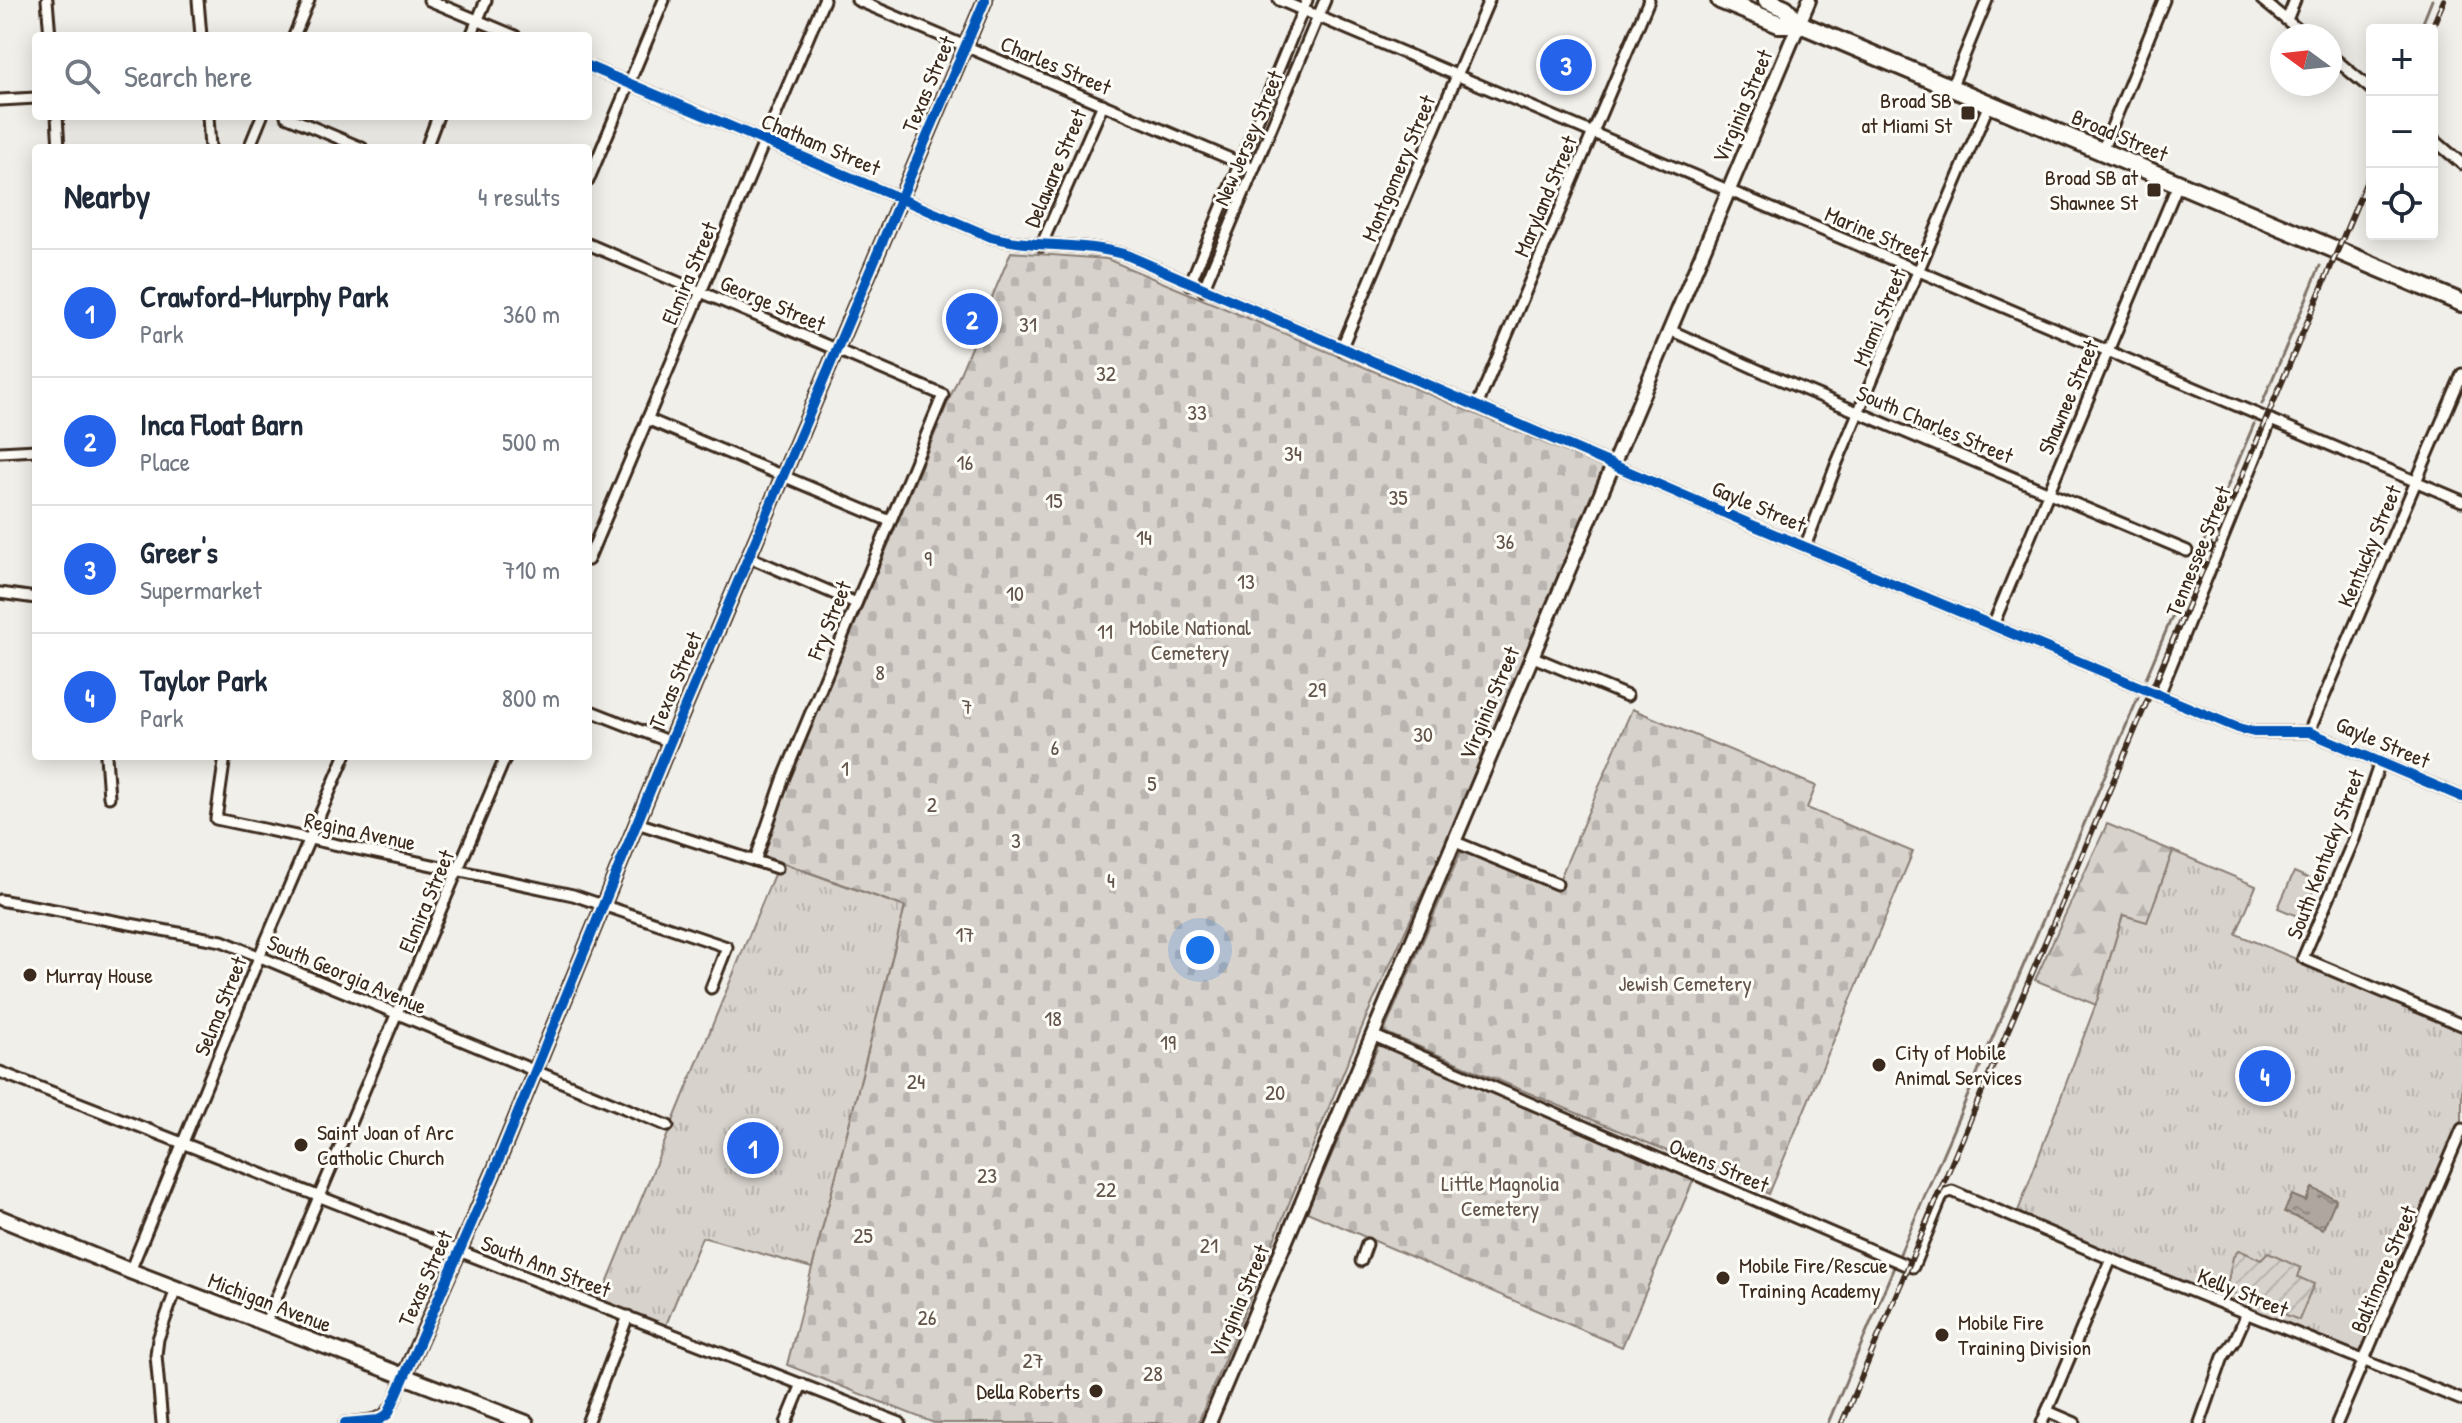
<!DOCTYPE html>
<html lang="en">
<head>
<meta charset="utf-8">
<style>
  body { margin:0; font-family:"Patrick Hand",sans-serif; background:#f6f6f7; color:#1f2937 }
  .controls { position:absolute; right:24px; top:24px; display:grid; overflow:hidden; border-radius:8px; box-shadow:0 4px 20px #0003 }
  .controls button { width:72px; height:72px; display:grid; place-items:center; padding:0; border:0; border-bottom:2px solid #e0e1e3; background:#fff; color:#1f2937; font:40px sans-serif }
  .compass { position:absolute; left:2270px; top:24px; width:72px; height:72px; border-radius:50%; background:#fff; box-shadow:0 4px 20px #0003; rotate:285deg }
  .you { position:absolute; left:1200px; top:950px; width:28px; height:28px; margin:-20px; border:6px solid #fff; border-radius:50%; background:#1a73e8; box-shadow:0 0 0 12px #1a73e833 }
  .badge { display:grid; place-items:center; width:52px; height:52px; border-radius:50%; background:#2563eb; color:#fff; font-size:26px; font-weight:700 }
  .pin { position:absolute; translate:-50% -50%; border:4px solid #fff; box-shadow:0 2px 8px #0006 }
  .list { margin:0; padding:0; list-style:none }
  h2 { display:flex; justify-content:space-between; align-items:center; height:104px; margin:0; padding:0 32px; font-size:34px }
  h2 small { font-size:26px; font-weight:400; color:#747a83 }
  .list li { display:grid; grid-template-columns:52px 1fr auto; gap:24px; align-items:center; box-sizing:border-box; height:128px; padding:0 32px; border-top:2px solid #e0e1e3 }
  .list b { display:block; font-size:30px; white-space:nowrap }
  .list p { margin:0; font-size:26px; white-space:nowrap; color:#747a83 }
  .list em { font-size:26px; font-style:normal; color:#747a83 }
  .icon { flex:none; width:44px; height:44px; fill:none; stroke:currentColor; stroke-width:2; stroke-linecap:round; stroke-linejoin:round }
  .map { position:relative; flex:none; width:2462px; height:1423px; overflow:hidden }
  .search { position:absolute; background:#fff; box-shadow:0 4px 20px #0003; left:32px; top:32px; width:560px; height:88px; display:flex; align-items:center; gap:20px; box-sizing:border-box; padding:0 28px; border-radius:8px; color:#747a83; font-size:30px }
  .panel { position:absolute; background:#fff; box-shadow:0 4px 20px #0003; left:32px; top:144px; width:560px; height:616px; border-radius:8px }
  .map>svg:first-child { display:block }
  .grass { fill:#d7d2cc; stroke:#897e75; stroke-width:2 }
  .forest { fill:url(#forest-firs); stroke:#897e75; stroke-width:2 }
  .cemetery { fill:url(#cemetery-stones); stroke:#897e75; stroke-width:2 }
  .park { fill:url(#park-tufts); stroke:#897e75; stroke-width:2 }
  .garden { fill:url(#garden-furrows); stroke:#897e75; stroke-width:2 }
  .water { fill:url(#water-ripples); stroke:#80746b; stroke-width:2 }
  .lines { fill:none; stroke-linecap:round; stroke-linejoin:round }
  .stream { stroke:#80746b; stroke-width:3 }
  .minor-casing { stroke:#3b2a1e; stroke-width:15 }
  .tertiary-casing { stroke:#3b2a1e; stroke-width:18 }
  .secondary-casing { stroke:#3b2a1e; stroke-width:20 }
  .primary-casing { stroke:#3b2a1e; stroke-width:22 }
  .minor { stroke:#fdfcf7; stroke-width:9 }
  .tertiary { stroke:#fdfcf7; stroke-width:12 }
  .secondary { stroke:#fdfcf7; stroke-width:14 }
  .primary { stroke:#fdfcf7; stroke-width:16 }
  .rail-casing { stroke:#3b2a1e; stroke-width:6 }
  .rail { stroke:#fdfcf7; stroke-width:3; stroke-dasharray:9; stroke-linecap:butt }
  .cycleway-casing { stroke:#fdfcf7; stroke-width:15 }
  .cycleway { stroke:#0057b8; stroke-width:10 }
  .poi-dot { fill:#3b2a1e; stroke:#fdfcf7; stroke-width:3 }
  .labels { text-anchor:middle; dominant-baseline:central; stroke-width:6; stroke-linejoin:round; paint-order:stroke }
  .street-label { font-size:22px; fill:#3b2a1e; stroke:#fdfcf7 }
  .poi-label { font-size:22px; fill:#3b2a1e; stroke:#fdfcf7; text-anchor:start }
  .park-label { font-size:22px; fill:#62544a; stroke:#fdfcf7 }
</style>
</head>
<body>
<div class="map">
<svg width="2462" height="1423" viewBox="0 0 2462 1423">
  <defs>
    <pattern id="forest-firs" width="22" height="20" patternUnits="userSpaceOnUse" patternTransform="scale(2)"><rect width="22" height="20" fill="#d7d2cc"/><path d="M5 1l3.5 6h-7zM16 11l3.5 6h-7z" fill="#b9b4af"/></pattern>
    <pattern id="cemetery-stones" width="16" height="16" patternUnits="userSpaceOnUse" patternTransform="scale(2)"><rect width="16" height="16" fill="#d7d2cc"/><path d="M2 7V4a2 2 0 0 1 4 0v3zM10 15v-3a2 2 0 0 1 4 0v3z" fill="#b9b4af"/></pattern>
    <pattern id="park-tufts" width="24" height="20" patternUnits="userSpaceOnUse" patternTransform="scale(2)"><rect width="24" height="20" fill="#d7d2cc"/><path d="M3 7l-1-3M5 7V3M7 7l1-3M15 17l-1-3M17 17v-4M19 17l1-3" fill="none" stroke="#b9b4af"/></pattern>
    <pattern id="garden-furrows" width="10" height="10" patternUnits="userSpaceOnUse" patternTransform="scale(2)"><rect width="10" height="10" fill="#d7d2cc"/><path d="M-1 1l2-2M0 10L10 0M9 11l2-2" fill="none" stroke="#b9b4af"/></pattern>
    <pattern id="water-ripples" width="26" height="14" patternUnits="userSpaceOnUse" patternTransform="scale(2)"><rect width="26" height="14" fill="#aea69f"/><path d="M2 4q2-2 4 0t4 0M15 11q2-2 4 0t4 0" fill="none" stroke="#8f8781"/></pattern>
  </defs>
  <rect width="100%" height="100%" fill="#f1efea"/>
  <filter id="ink" filterUnits="userSpaceOnUse"><feTurbulence type="fractalNoise" baseFrequency=".0125" numOctaves="2"/><feDisplacementMap in="SourceGraphic" scale="16" xChannelSelector="R" yChannelSelector="G"/><feConvolveMatrix kernelMatrix="1 2 1 2 8 2 1 2 1" color-interpolation-filters="sRGB"/></filter>
  <g filter="url(#ink)">
    <path class="grass" d="M 2294,872 L 2317,882 L 2302,918 L 2278,908 Z"/>
    <path class="forest" d="M 2107,824 L 2173,851 L 2147,923 L 2123,915 L 2096,1005 L 2035,980 Z"/>
    <g class="cemetery">
      <path d="M 1011,252 L 1107,259 L 1604,468 L 1444,846 L 1368,1013 L 1198,1423 L 934,1423 L 787,1365 L 905,907 L 764,856 L 787,786 Z"/>
      <path d="M 1632,709 L 1816,786 L 1807,808 L 1913,852 L 1769,1194 L 1384,1032 L 1461,851 L 1555,890 Z"/>
      <path d="M 1379,1044 L 1694,1179 L 1622,1347 L 1307,1212 Z"/>
    </g>
    <g class="park">
      <path d="M 2173,851 L 2256,886 L 2236,934 L 2462,1028 L 2462,1125 L 2364,1360 L 2111,1259 L 2017,1214 L 2097,1001 L 2123,915 L 2147,922 Z"/>
      <path d="M 779,862 L 905,907 L 812,1268 L 702,1237 L 666,1325 L 657,1328 L 598,1305 Z"/>
    </g>
    <path class="garden" d="M 2239,1250 L 2261,1260 L 2268,1253 L 2301,1268 L 2298,1277 L 2314,1284 L 2299,1320 L 2226,1291 L 2233,1257 Z"/>
    <path class="water" d="M 2312,1188 L 2336,1199 L 2323,1229 L 2284,1212 L 2292,1195 L 2306,1201 Z"/>
    <g class="lines">
      <g class="stream">
        <path d="M 2420,30 L 2432,0"/>
        <path d="M 2262,404 L 2320,266"/>
        <path d="M 2146,678 L 2254,424"/>
        <path d="M 1899,1256 L 2138,698"/>
        <path d="M 1828,1423 L 1894,1267"/>
      </g>
      <g class="minor-casing">
        <g id="minor">
          <path d="M 47,0 L 50,36"/>
          <path d="M 198,0 L 201,36"/>
          <path d="M 429,0 L 515,36"/>
          <path d="M 857,0 L 1254,169"/>
          <path d="M 1279,0 L 2462,501"/>
          <path d="M 2262,0 L 2306,36"/>
          <path d="M 2287,20 L 2295,0"/>
          <path d="M 294,36 L 309,0"/>
          <path d="M 471,36 L 486,0"/>
          <path d="M 2330,55 L 2372,90"/>
          <path d="M 588,66 L 991,237 C 1036,249 1085,241 1129,256 L 1750,524 L 2238,728 L 2254,732 L 2309,732 L 2462,797"/>
          <path d="M 1951,88 L 1987,0"/>
          <path d="M 0,100 L 36,98"/>
          <path d="M 57,116 L 59,148"/>
          <path d="M 208,116 L 210,148"/>
          <path d="M 286,116 L 362,148"/>
          <path d="M 2432,138 L 2462,164"/>
          <path d="M 249,148 L 262,116"/>
          <path d="M 426,148 L 438,116"/>
          <path d="M 2102,151 L 2164,0"/>
          <path d="M 588,181 L 664,0"/>
          <path d="M 588,244 L 943,395 L 784,777 L 755,861"/>
          <path d="M 1041,246 L 1103,104"/>
          <path d="M 1190,284 L 1307,0"/>
          <path d="M 1203,290 L 1325,0"/>
          <path d="M 1670,330 L 1765,373 L 2187,551"/>
          <path d="M 1341,349 L 1489,0"/>
          <path d="M 1477,406 L 1649,0"/>
          <path d="M 647,419 L 890,521"/>
          <path d="M 0,452 L 36,450"/>
          <path d="M 1805,547 L 1836,465 L 1989,104"/>
          <path d="M 749,557 L 856,603"/>
          <path d="M 588,560 L 824,0"/>
          <path d="M 0,593 L 36,598"/>
          <path d="M 1993,625 L 2178,184"/>
          <path d="M 1531,656 L 1627,696"/>
          <path d="M 2159,695 L 2271,420"/>
          <path d="M 588,710 L 670,742"/>
          <path d="M 2309,732 L 2462,374"/>
          <path d="M 106,756 L 109,797"/>
          <path d="M 225,756 L 216,819 L 573,895 L 727,947 L 711,988"/>
          <path d="M 2380,762 L 2354,839 L 2303,958 L 2462,1025"/>
          <path d="M 637,823 L 777,868"/>
          <path d="M 1453,841 L 1557,884"/>
          <path d="M 0,900 L 222,941 L 668,1126"/>
          <path d="M 1372,1035 L 1908,1266 L 1913,1267 L 1943,1194 L 1952,1191 L 2111,1259 L 2462,1400"/>
          <path d="M 0,1072 L 900,1423"/>
          <path d="M 1361,1261 L 1367,1244"/>
          <path d="M 130,1271 L 262,950 L 345,756"/>
          <path d="M 265,1324 L 506,756"/>
          <path d="M 2047,1411 L 2075,1423"/>
          <path d="M 162,1423 L 156,1355 L 158,1339 L 176,1289"/>
          <path d="M 345,1423 C 391,1419 387,1418 404,1376"/>
          <path d="M 587,1423 L 628,1316"/>
          <path d="M 786,1423 L 802,1384"/>
          <path d="M 2042,1423 L 2111,1259"/>
          <path d="M 2200,1423 L 2223,1357 L 2235,1340 L 2247,1313"/>
          <path d="M 2337,1423 L 2462,1129"/>
        </g>
      </g>
      <g class="tertiary-casing">
        <g id="tertiary">
          <path d="M 404,1376 L 493,1174 L 670,742 L 985,0"/>
          <path d="M 1209,1423 L 1809,0"/>
        </g>
      </g>
      <g class="secondary-casing">
        <path id="secondary" d="M 0,1218 L 130,1271 L 526,1423"/>
      </g>
      <g class="primary-casing">
        <g id="primary">
          <path d="M 1720,0 L 1779,24 L 1800,24"/>
          <path d="M 1767,0 L 1785,8 L 1800,24 L 2462,303"/>
        </g>
      </g>
      <use href="#minor" class="minor"/>
      <use href="#tertiary" class="tertiary"/>
      <use href="#secondary" class="secondary"/>
      <use href="#primary" class="primary"/>
      <g class="rail-casing">
        <g id="rail">
          <path d="M 2431,30 L 2444,0"/>
          <path d="M 1842,1423 L 2372,169"/>
        </g>
      </g>
      <use href="#rail" class="rail"/>
      <g class="cycleway-casing">
        <g id="cycleway">
          <path d="M 588,66 L 991,237 C 1036,249 1085,241 1129,256 L 1750,524 L 2238,728 L 2254,732 L 2309,732 L 2462,797"/>
          <path d="M 345,1423 L 379,1420 L 388,1414 L 493,1174 L 670,742 L 985,0"/>
        </g>
      </g>
      <use href="#cycleway" class="cycleway"/>
    </g>
  </g>
  <g class="poi-dot">
    <rect x="1960" y="105" width="16" height="16" rx="4"/>
    <rect x="2146" y="182" width="16" height="16" rx="4"/>
    <circle cx="30" cy="975" r="8"/>
    <circle cx="1879" cy="1065" r="8"/>
    <circle cx="301" cy="1145" r="8"/>
    <circle cx="1723" cy="1278" r="8"/>
    <circle cx="1942" cy="1335" r="8"/>
    <circle cx="1096" cy="1391" r="8"/>
  </g>
  <g class="labels">
    <g class="street-label">
      <text transform="translate(1056 65) rotate(23)">Charles Street</text>
      <text transform="translate(928 84) rotate(-67)">Texas Street</text>
      <text transform="translate(1742 106) rotate(-67)">Virginia Street</text>
      <text transform="translate(2120 135) rotate(23)">Broad Street</text>
      <text transform="translate(1248 138) rotate(-67)">New Jersey Street</text>
      <text transform="translate(821 144) rotate(23)">Chatham Street</text>
      <text transform="translate(1055 168) rotate(-67)">Delaware Street</text>
      <text transform="translate(1398 168) rotate(-67)">Montgomery Street</text>
      <text transform="translate(1545 196) rotate(-67)">Maryland Street</text>
      <text transform="translate(1877 234) rotate(23)">Marine Street</text>
      <text transform="translate(689 273) rotate(-67)">Elmira Street</text>
      <text transform="translate(773 303) rotate(23)">George Street</text>
      <text transform="translate(1879 317) rotate(-67)">Miami Street</text>
      <text transform="translate(2068 397) rotate(-67)">Shawnee Street</text>
      <text transform="translate(1935 424) rotate(23)">South Charles Street</text>
      <text transform="translate(1759 506) rotate(23)">Gayle Street</text>
      <text transform="translate(2369 546) rotate(-67)">Kentucky Street</text>
      <text transform="translate(2198 551) rotate(-68)">Tennessee Street</text>
      <text transform="translate(829 620) rotate(-68)">Fry Street</text>
      <text transform="translate(675 680) rotate(-67)">Texas Street</text>
      <text transform="translate(1489 703) rotate(-67)">Virginia Street</text>
      <text transform="translate(2383 742) rotate(23)">Gayle Street</text>
      <text transform="translate(360 831) rotate(12)">Regina Avenue</text>
      <text transform="translate(2325 854) rotate(-69)">South Kentucky Street</text>
      <text transform="translate(426 901) rotate(-67)">Elmira Street</text>
      <text transform="translate(347 974) rotate(23)">South Georgia Avenue</text>
      <text transform="translate(220 1006) rotate(-68)">Selma Street</text>
      <text transform="translate(1719 1165) rotate(23)">Owens Street</text>
      <text transform="translate(546 1266) rotate(21)">South Ann Street</text>
      <text transform="translate(2383 1269) rotate(-67)">Baltimore Street</text>
      <text transform="translate(425 1278) rotate(-66)">Texas Street</text>
      <text transform="translate(2243 1292) rotate(22)">Kelly Street</text>
      <text transform="translate(1239 1301) rotate(-67)">Virginia Street</text>
      <text transform="translate(270 1302) rotate(21)">Michigan Avenue</text>
    </g>
    <g class="poi-label">
      <text x="1952" y="100" text-anchor="end">Broad SB<tspan x="1952" dy="25">at Miami St</tspan></text>
      <text x="2138" y="177" text-anchor="end">Broad SB at<tspan x="2138" dy="25">Shawnee St</tspan></text>
      <text x="46" y="975">Murray House</text>
      <text x="1895" y="1052">City of Mobile<tspan x="1895" dy="25">Animal Services</tspan></text>
      <text x="317" y="1132">Saint Joan of Arc<tspan x="317" dy="25">Catholic Church</tspan></text>
      <text x="1739" y="1265">Mobile Fire/Rescue<tspan x="1739" dy="25">Training Academy</tspan></text>
      <text x="1958" y="1322">Mobile Fire<tspan x="1958" dy="25">Training Division</tspan></text>
      <text x="1080" y="1391" text-anchor="end">Della Roberts</text>
    </g>
    <g class="park-label">
      <text x="1028" y="324">31</text>
      <text x="1106" y="373">32</text>
      <text x="1197" y="412">33</text>
      <text x="1293" y="453">34</text>
      <text x="965" y="462">16</text>
      <text x="1398" y="497">35</text>
      <text x="1054" y="500">15</text>
      <text x="1144" y="537">14</text>
      <text x="1505" y="541">36</text>
      <text x="928" y="558">9</text>
      <text x="1246" y="581">13</text>
      <text x="1015" y="593">10</text>
      <text x="1190" y="627">Mobile National<tspan x="1190" dy="25">Cemetery</tspan></text>
      <text x="1105" y="631">11</text>
      <text x="880" y="672">8</text>
      <text x="1317" y="689">29</text>
      <text x="967" y="706">7</text>
      <text x="1423" y="734">30</text>
      <text x="1055" y="747">6</text>
      <text x="845" y="768">1</text>
      <text x="1152" y="783">5</text>
      <text x="932" y="804">2</text>
      <text x="1016" y="840">3</text>
      <text x="1111" y="880">4</text>
      <text x="965" y="934">17</text>
      <text x="1685" y="983">Jewish Cemetery</text>
      <text x="1053" y="1018">18</text>
      <text x="1168" y="1042">19</text>
      <text x="916" y="1081">24</text>
      <text x="1275" y="1092">20</text>
      <text x="987" y="1175">23</text>
      <text x="1500" y="1183">Little Magnolia<tspan x="1500" dy="25">Cemetery</tspan></text>
      <text x="1106" y="1189">22</text>
      <text x="863" y="1235">25</text>
      <text x="1209" y="1245">21</text>
      <text x="927" y="1317">26</text>
      <text x="1033" y="1360">27</text>
      <text x="1153" y="1373">28</text>
    </g>
  </g>
</svg>
<div class="controls">
<button>+</button>
<button>−</button>
<button><svg class="icon" aria-label="locate" viewBox="0 0 24 24"><circle cx="12" cy="12" r="6"/><path d="M12 2v4M12 18v4M2 12h4M18 12h4"/></svg></button>
</div>
<svg class="compass" viewBox="-18 -18 36 36"><path d="M0-13l5 13h-10z" fill="#e53935"/><path d="M0 13l5-13h-10z" fill="#747a83"/></svg>
<div class="you"></div>
<div class="pin badge" style="left:753px;top:1148px">1</div>
<div class="pin badge" style="left:972px;top:319px">2</div>
<div class="pin badge" style="left:1566px;top:65px">3</div>
<div class="pin badge" style="left:2265px;top:1076px">4</div>
<div class="search"><svg class="icon" aria-label="search" viewBox="0 0 24 24"><circle cx="10" cy="10" r="6"/><path d="M15 15l6 6"/></svg>Search here</div>
<section class="panel">
<h2>Nearby<small>4 results</small></h2>
<ul class="list">
<li><span class="badge">1</span><div><b>Crawford-Murphy Park</b><p>Park</p></div><em>360 m</em></li>
<li><span class="badge">2</span><div><b>Inca Float Barn</b><p>Place</p></div><em>500 m</em></li>
<li><span class="badge">3</span><div><b>Greer's</b><p>Supermarket</p></div><em>710 m</em></li>
<li><span class="badge">4</span><div><b>Taylor Park</b><p>Park</p></div><em>800 m</em></li>
</ul>
</section>
</div>
</body>
</html>
